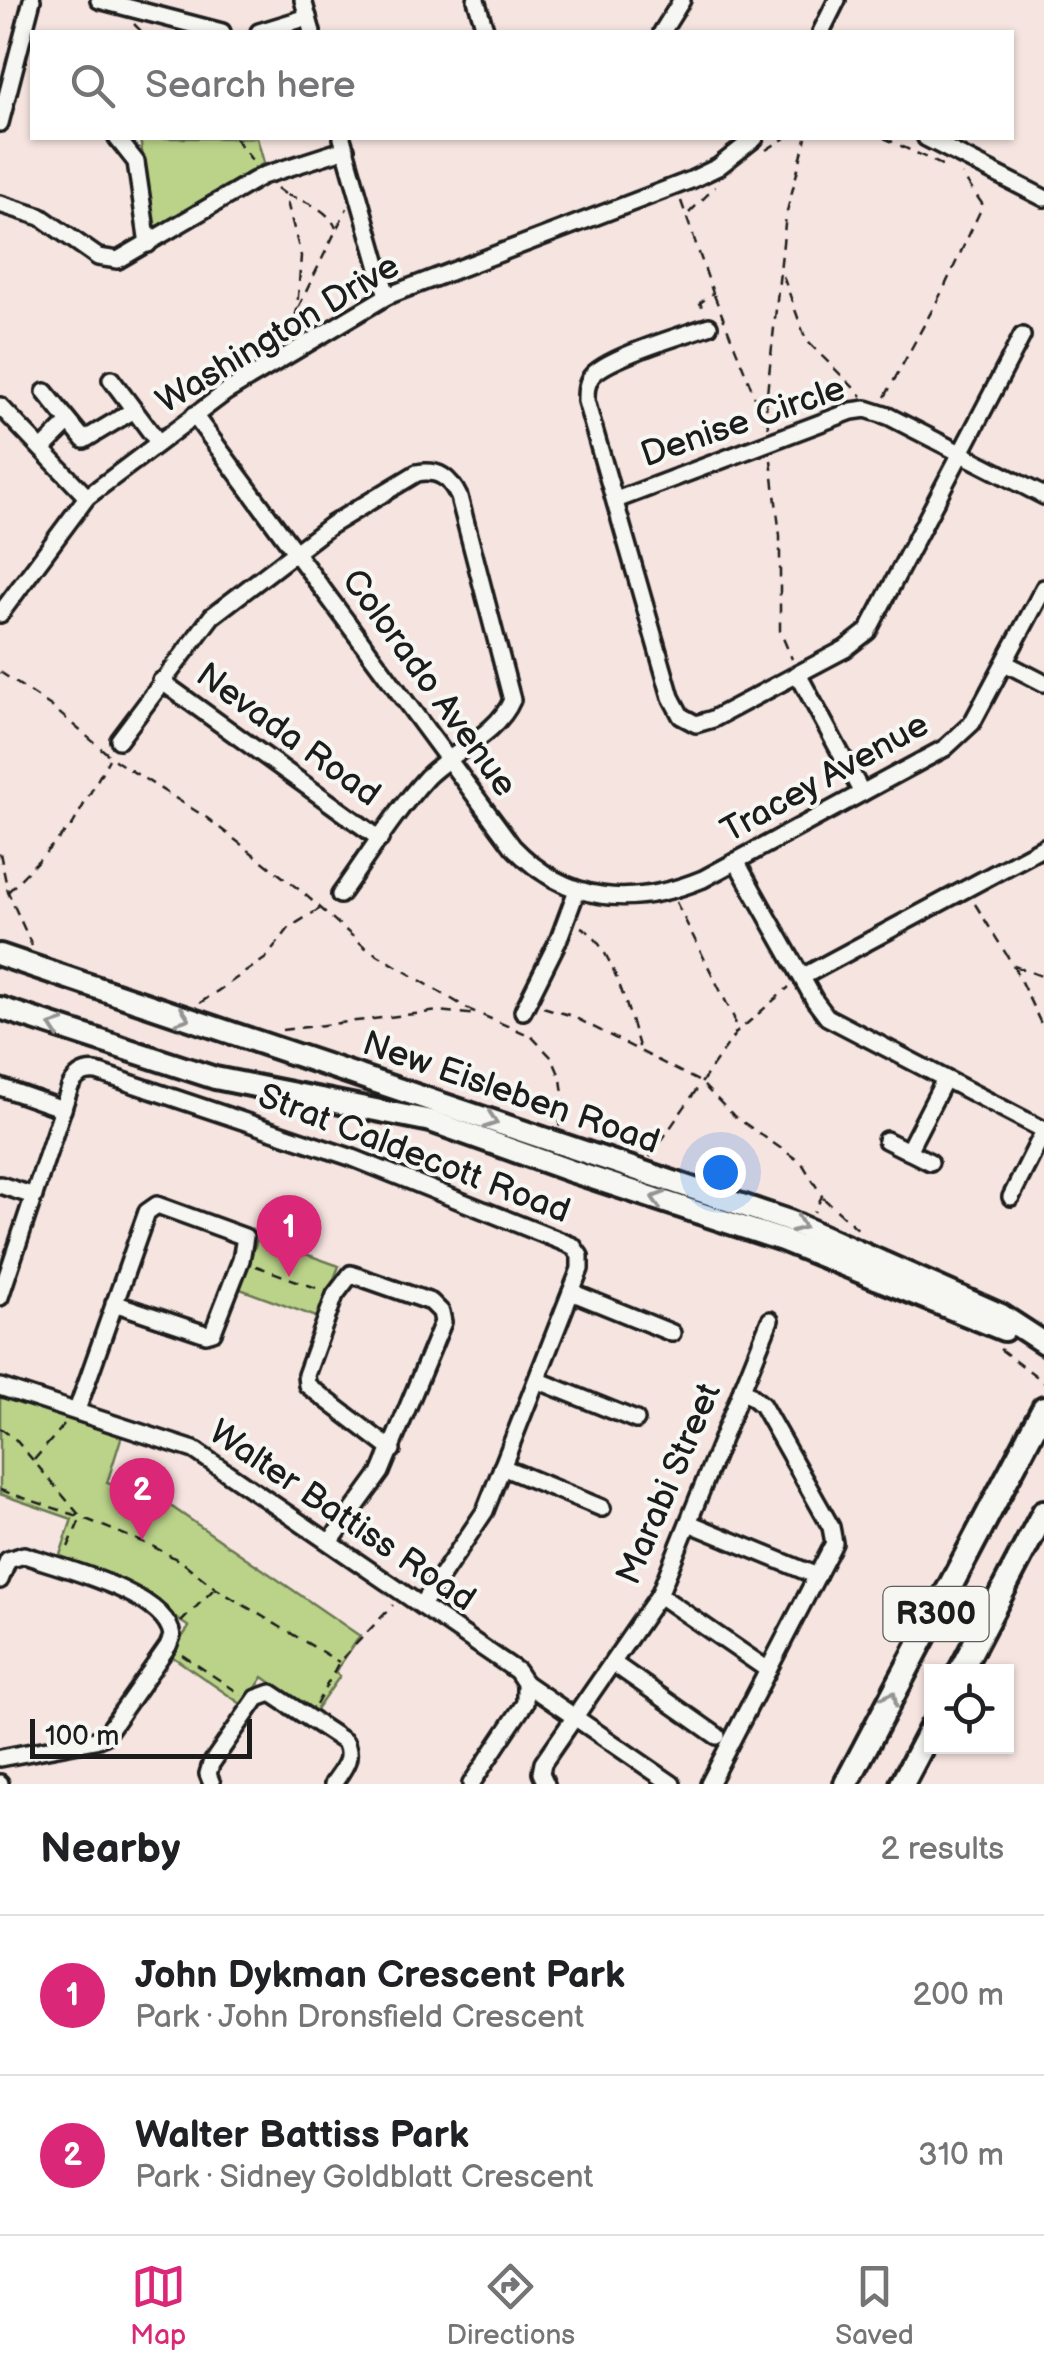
<!DOCTYPE html>
<html lang="en">
<head>
<meta charset="utf-8">
<style>
  body { margin:0; font-family:"Balsamiq Sans",sans-serif; background:#f6f6f6; color:#202124 }
  .controls { position:absolute; right:30px; bottom:30px; display:grid; overflow:hidden; border-radius:0px; box-shadow:0 2px 8px #0004 }
  .controls button { width:90px; height:90px; display:grid; place-items:center; padding:0; border:0; border-bottom:2px solid #e0e0e0; background:#fff; color:#202124; font:50px sans-serif }
  .scale { position:absolute; left:30px; bottom:25px; width:222px; box-sizing:border-box; padding-left:10px; border:5px solid #1c1c1c; border-top:0; font-size:28px; line-height:35px; white-space:nowrap; color:#1c1c1c; -webkit-text-stroke:8px #f6f6f2; paint-order:stroke }
  .you { position:absolute; left:720px; top:1172px; width:35px; height:35px; margin:-25px; border:8px solid #fff; border-radius:50%; background:#1a73e8; box-shadow:0 0 0 15px #1a73e833 }
  .badge { display:grid; place-items:center; width:65px; height:65px; border-radius:50%; background:#db2777; color:#fff; font-size:32px; font-weight:700 }
  .pin { position:absolute; translate:-50% -82px; filter:drop-shadow(0 2px 5px #0008) }
  .pin::after { content:''; position:absolute; top:52px; width:35px; height:30px; background:inherit; clip-path:polygon(0 0,100% 0,50% 100%) }
  .list { margin:0; padding:0; list-style:none }
  h2 { display:flex; justify-content:space-between; align-items:center; height:130px; margin:0; padding:0 40px; font-size:42px }
  h2 small { font-size:32px; font-weight:400; color:#757577 }
  .list li { display:grid; grid-template-columns:65px 1fr auto; gap:30px; align-items:center; box-sizing:border-box; height:160px; padding:0 40px; border-top:2px solid #e0e0e0 }
  .list b { display:block; font-size:38px; white-space:nowrap }
  .list p { margin:0; font-size:32px; white-space:nowrap; color:#757577 }
  .list em { font-size:32px; font-style:normal; color:#757577 }
  .icon { flex:none; width:55px; height:55px; fill:none; stroke:currentColor; stroke-width:2; stroke-linecap:round; stroke-linejoin:round }
  .map { position:relative; flex:none; width:1044px; height:1784px; overflow:hidden }
  .search { position:absolute; background:#fff; box-shadow:0 2px 8px #0004; left:30px; right:30px; top:30px; height:110px; display:flex; align-items:center; gap:25px; box-sizing:border-box; padding:0 35px; border-radius:0px; color:#757577; font-size:38px }
  .sheet { height:450px; background:#fff }
  nav { display:flex; justify-content:space-around; align-items:center; box-sizing:border-box; height:140px; border-top:2px solid #e0e0e0; background:#fff; font-size:28px; color:#757577 }
  nav a { display:grid; justify-items:center; gap:5px }
  nav .on { color:#db2777 }
  .map>svg:first-child { display:block }
  .green { fill:#bad389; stroke:#6b7852; stroke-width:2.5 }
  .lines { fill:none; stroke-linecap:round; stroke-linejoin:round }
  .minor-casing { stroke:#1c1c1c; stroke-width:22 }
  .major-casing { stroke:#1c1c1c; stroke-width:28 }
  .highway-casing { stroke:#1c1c1c; stroke-width:30 }
  .path { stroke:#1c1c1c; stroke-width:2.5; stroke-dasharray:10 8; stroke-linecap:butt }
  .minor { stroke:#f6f6f2; stroke-width:15 }
  .major { stroke:#f6f6f2; stroke-width:20 }
  .highway { stroke:#f6f6f2; stroke-width:22 }
  .oneway { stroke:#949492 }
  .labels { text-anchor:middle; dominant-baseline:central; stroke-width:8; stroke-linejoin:round; paint-order:stroke }
  .shield { fill:#f6f6f2; stroke:#5d5d5c; stroke-width:2.5 }
  .shield-label { font-size:32px; font-weight:bold; fill:#1c1c1c }
  .street-label { font-size:35px; fill:#1c1c1c; stroke:#f6f6f2 }
</style>
</head>
<body>
<div class="map">
<svg width="1044" height="1784" viewBox="0 0 1044 1784">
  <rect width="100%" height="100%" fill="#f6e4e0"/>
  <filter id="ink" filterUnits="userSpaceOnUse"><feTurbulence type="fractalNoise" baseFrequency=".01" numOctaves="2"/><feDisplacementMap in="SourceGraphic" scale="20" xChannelSelector="R" yChannelSelector="G"/><feConvolveMatrix kernelMatrix="1 2 1 2 8 2 1 2 1" color-interpolation-filters="sRGB"/></filter>
  <g filter="url(#ink)">
    <g class="green">
      <path d="M 140,138 L 257,138 L 264,163 L 154,228 Z"/>
      <path d="M 258,1237 L 339,1266 L 319,1318 L 240,1289 Z"/>
      <path d="M 0,1394 L 122,1435 L 107,1483 L 166,1503 L 360,1636 L 335,1672 L 340,1676 L 314,1713 L 263,1677 L 244,1706 L 170,1655 L 189,1627 L 127,1585 L 58,1561 L 72,1519 L 0,1494 Z"/>
    </g>
    <g class="lines">
      <g class="minor-casing">
        <g id="minor">
          <path d="M 99,0 L 222,32"/>
          <path d="M 303,0 L 312,32"/>
          <path d="M 476,0 L 486,32"/>
          <path d="M 259,32 L 308,17"/>
          <path d="M 662,32 L 682,0"/>
          <path d="M 821,32 L 837,0"/>
          <path d="M 0,123 L 32,0"/>
          <path d="M 117,138 L 136,162 L 148,244"/>
          <path d="M 342,138 L 387,296"/>
          <path d="M 926,138 L 1044,198"/>
          <path d="M 0,204 L 41,217 L 98,257 L 118,260 L 262,176 L 346,149"/>
          <path d="M 709,326 C 684,335 604,358 591,377 C 586,385 586,392 586,401 L 671,697 L 681,716 L 696,724 L 713,719 L 845,649 L 868,631 L 1022,336"/>
          <path d="M 111,379 L 158,442"/>
          <path d="M 45,392 L 84,440 L 134,410"/>
          <path d="M 0,406 L 87,497"/>
          <path d="M 194,415 L 513,847 C 568,904 632,908 703,879 L 945,748 L 972,723 L 1044,588"/>
          <path d="M 42,449 L 68,423"/>
          <path d="M 616,500 L 852,411 L 866,409 L 888,416 L 1044,496"/>
          <path d="M 0,614 L 87,497 L 226,392 L 387,296 L 691,180 L 718,167 L 755,138"/>
          <path d="M 1005,663 L 1044,683"/>
          <path d="M 798,674 L 862,793"/>
          <path d="M 161,681 L 380,839"/>
          <path d="M 119,740 L 212,616 L 331,525 L 417,473 C 439,469 450,478 459,497 L 512,700 C 497,735 453,751 427,777 C 394,813 368,856 340,895"/>
          <path d="M 736,861 L 815,1001 L 827,1017 L 1044,1130"/>
          <path d="M 802,977 L 1044,847"/>
          <path d="M 523,1011 L 558,941 L 577,890"/>
          <path d="M 0,1087 L 63,1109"/>
          <path d="M 886,1140 L 930,1162"/>
          <path d="M 908,1151 L 945,1079"/>
          <path d="M 0,1185 L 34,1196"/>
          <path d="M 1011,1197 L 1044,1131"/>
          <path d="M 571,1292 L 672,1333"/>
          <path d="M 0,1297 L 70,1087 C 76,1076 84,1070 97,1072 L 353,1158 L 573,1246 L 580,1256 L 580,1269 L 485,1511 L 422,1605"/>
          <path d="M 537,1380 L 636,1420"/>
          <path d="M 0,1387 L 194,1450 L 517,1671 L 525,1683 L 525,1703 L 471,1784"/>
          <path d="M 77,1410 L 147,1212 L 157,1205 L 245,1237 L 241,1260 L 213,1332 L 206,1334 L 114,1303"/>
          <path d="M 502,1467 L 602,1508"/>
          <path d="M 689,1523 L 817,1576"/>
          <path d="M 330,1542 L 381,1472 L 443,1322 L 441,1312 L 431,1302 L 351,1274 L 335,1295 L 306,1375 L 307,1385 L 392,1450"/>
          <path d="M 0,1580 L 8,1560 L 24,1555 C 59,1567 167,1593 172,1636 L 168,1646 L 105,1736 L 95,1740 L 0,1758"/>
          <path d="M 659,1595 L 768,1670"/>
          <path d="M 613,1663 L 717,1736"/>
          <path d="M 525,1683 L 672,1784"/>
          <path d="M 0,1783 L 0,1784"/>
          <path d="M 212,1784 L 208,1774 L 211,1764 L 257,1698 L 271,1693 L 345,1742 C 354,1759 342,1770 333,1784"/>
          <path d="M 546,1784 L 541,1773 L 543,1763 L 659,1595 L 770,1320"/>
          <path d="M 709,1784 L 834,1543 L 831,1527 L 762,1405 L 742,1388"/>
        </g>
      </g>
      <g class="major-casing">
        <g id="major">
          <path d="M 0,955 L 789,1221 L 1001,1315 L 1044,1343"/>
          <path d="M 0,1008 L 215,1078 L 431,1121 L 574,1172 L 782,1240 L 1004,1330"/>
        </g>
      </g>
      <g class="highway-casing">
        <g id="highway">
          <path d="M 960,1672 L 1044,1512"/>
          <path d="M 846,1784 L 1044,1408"/>
          <path d="M 902,1784 L 932,1727"/>
        </g>
      </g>
      <g class="path">
        <path d="M 134,24 L 142,32"/>
        <path d="M 235,138 L 255,164"/>
        <path d="M 884,138 L 946,167"/>
        <path d="M 766,150 L 785,138"/>
        <path d="M 277,188 L 285,194 L 301,256 L 297,310 L 289,338"/>
        <path d="M 287,195 C 305,201 328,209 336,228"/>
        <path d="M 681,201 L 713,293 L 700,303 L 703,310"/>
        <path d="M 689,213 L 715,187"/>
        <path d="M 783,276 L 806,340 L 862,396"/>
        <path d="M 714,295 L 765,422"/>
        <path d="M 298,308 L 347,208"/>
        <path d="M 885,397 L 943,290 L 983,205 L 962,175"/>
        <path d="M 768,427 L 766,403 L 786,215 L 806,138"/>
        <path d="M 771,460 L 780,536 L 780,631 L 792,659"/>
        <path d="M 0,672 L 51,706 L 116,761 L 207,818 L 301,891 L 366,948 L 470,1010 L 531,1036 L 552,1058 L 561,1079 L 564,1101 L 559,1127"/>
        <path d="M 0,853 L 8,892 L 32,946"/>
        <path d="M 8,892 L 73,824 L 109,759"/>
        <path d="M 676,902 L 734,1018 L 735,1034"/>
        <path d="M 975,904 L 1013,965 L 1044,1030"/>
        <path d="M 581,927 C 612,942 631,1021 641,1053"/>
        <path d="M 1014,966 L 1044,977"/>
        <path d="M 200,1003 L 266,958 L 290,927 L 326,905"/>
        <path d="M 543,1007 L 572,1016 L 700,1082 L 734,1116 L 802,1163 L 822,1196 L 814,1212"/>
        <path d="M 282,1030 L 439,1011 L 478,1015"/>
        <path d="M 650,1157 L 735,1034 L 789,987"/>
        <path d="M 823,1198 L 860,1231"/>
        <path d="M 256,1266 L 319,1289"/>
        <path d="M 1000,1349 L 1044,1382"/>
        <path d="M 0,1428 L 15,1439 L 81,1517 L 152,1546 L 182,1562 L 215,1588 L 339,1662"/>
        <path d="M 34,1460 L 65,1424"/>
        <path d="M 0,1490 L 81,1517 L 66,1552"/>
        <path d="M 181,1622 L 214,1589"/>
        <path d="M 182,1655 L 242,1695"/>
        <path d="M 316,1705 L 339,1662 L 393,1605"/>
      </g>
      <use href="#minor" class="minor"/>
      <use href="#major" class="major"/>
      <use href="#highway" class="highway"/>
    </g>
    <defs><path id="oneway-chevron" d="M-2-3.5L2.5 0L-2 3.5" fill="none" stroke-width="1.6" stroke-linecap="round" stroke-linejoin="round" transform="scale(2.5)"/></defs>
    <g class="oneway">
      <use href="#oneway-chevron" transform="translate(183 1017) rotate(19)"/>
      <use href="#oneway-chevron" transform="translate(56 1027) rotate(-161)"/>
      <use href="#oneway-chevron" transform="translate(491 1121) rotate(19)"/>
      <use href="#oneway-chevron" transform="translate(658 1199) rotate(-162)"/>
      <use href="#oneway-chevron" transform="translate(799 1225) rotate(22)"/>
      <use href="#oneway-chevron" transform="translate(891 1698) rotate(-62)"/>
    </g>
  </g>
  <g class="labels">
    <rect class="shield" x="883.5" y="1587" width="105" height="54" rx="8"/>
    <g class="shield-label">
      <text x="936" y="1614">R300</text>
    </g>
    <g class="street-label">
      <text transform="translate(278 334) rotate(-31)">Washington Drive</text>
      <text transform="translate(743 422) rotate(-19)">Denise Circle</text>
      <text transform="translate(429 683) rotate(54)">Colorado Avenue</text>
      <text transform="translate(288 735) rotate(36)">Nevada Road</text>
      <text transform="translate(825 778) rotate(-29)">Tracey Avenue</text>
      <text transform="translate(511 1093) rotate(19)">New Eisleben Road</text>
      <text transform="translate(414 1154) rotate(21)">Strat Caldecott Road</text>
      <text transform="translate(669 1484) rotate(-67)">Marabi Street</text>
      <text transform="translate(342 1516) rotate(34)">Walter Battiss Road</text>
    </g>
  </g>
</svg>
<div class="controls">
<button><svg class="icon" aria-label="locate" viewBox="0 0 24 24"><circle cx="12" cy="12" r="6"/><path d="M12 2v4M12 18v4M2 12h4M18 12h4"/></svg></button>
</div>
<div class="scale">100 m</div>
<div class="you"></div>
<div class="pin badge" style="left:289px;top:1277px">1</div>
<div class="pin badge" style="left:142px;top:1540px">2</div>
<div class="search"><svg class="icon" aria-label="search" viewBox="0 0 24 24"><circle cx="10" cy="10" r="6"/><path d="M15 15l6 6"/></svg>Search here</div>
</div>
<section class="sheet">
<h2>Nearby<small>2 results</small></h2>
<ul class="list">
<li><span class="badge">1</span><div><b>John Dykman Crescent Park</b><p>Park · John Dronsfield Crescent</p></div><em>200 m</em></li>
<li><span class="badge">2</span><div><b>Walter Battiss Park</b><p>Park · Sidney Goldblatt Crescent</p></div><em>310 m</em></li>
</ul>
</section>
<nav>
<a class="on"><svg class="icon" aria-label="map" viewBox="0 0 24 24"><path d="M3 6l6-2 6 2 6-2v14l-6 2-6-2-6 2zM9 4v14M15 6v14"/></svg>Map</a>
<a><svg class="icon" aria-label="directions" viewBox="0 0 24 24"><path d="M12 3l9 9-9 9-9-9zM9 14v-3h6M13 9l2 2-2 2"/></svg>Directions</a>
<a><svg class="icon" aria-label="saved" viewBox="0 0 24 24"><path d="M7 4h10v16l-5-4-5 4z"/></svg>Saved</a>
</nav>
</body>
</html>
